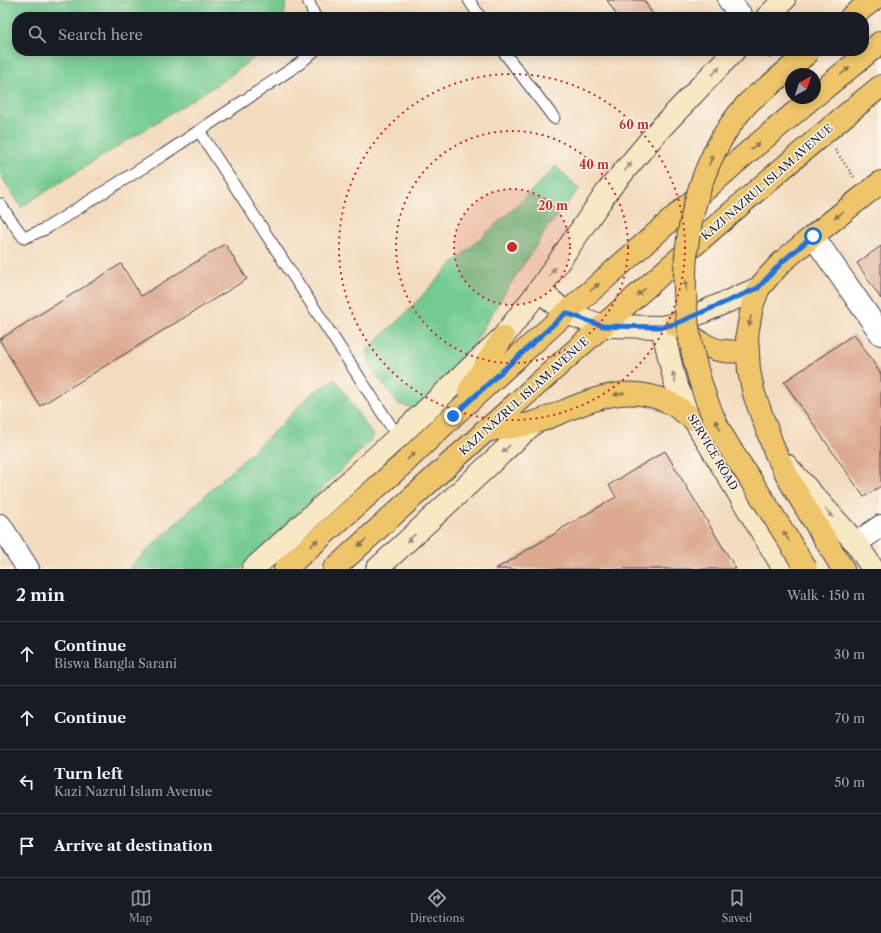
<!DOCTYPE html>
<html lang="en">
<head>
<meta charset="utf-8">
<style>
  body { margin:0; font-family:"Libre Caslon Text",serif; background:#242831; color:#f1f3f6 }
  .compass { position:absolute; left:785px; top:68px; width:36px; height:36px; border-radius:50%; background:#171b24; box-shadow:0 2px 10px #0003; rotate:40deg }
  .stop { position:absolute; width:12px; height:12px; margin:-9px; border:3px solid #1a73e8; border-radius:50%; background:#fff }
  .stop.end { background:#1a73e8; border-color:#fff; box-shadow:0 1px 4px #0008 }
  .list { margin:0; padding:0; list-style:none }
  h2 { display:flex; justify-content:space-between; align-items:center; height:52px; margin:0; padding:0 16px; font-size:17px }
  h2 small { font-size:13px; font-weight:400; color:#9ea1a6 }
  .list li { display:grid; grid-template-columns:26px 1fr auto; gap:12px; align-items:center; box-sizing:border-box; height:64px; padding:0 16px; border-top:1px solid #363941 }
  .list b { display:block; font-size:15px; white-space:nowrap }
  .list p { margin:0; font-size:13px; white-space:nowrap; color:#9ea1a6 }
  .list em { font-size:13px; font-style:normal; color:#9ea1a6 }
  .icon { flex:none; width:22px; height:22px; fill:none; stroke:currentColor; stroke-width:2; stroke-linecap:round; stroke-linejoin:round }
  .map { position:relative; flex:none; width:881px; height:569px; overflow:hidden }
  .search { position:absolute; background:#171b24; box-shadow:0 2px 10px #0003; left:12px; right:12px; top:12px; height:44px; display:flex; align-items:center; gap:10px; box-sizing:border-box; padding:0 14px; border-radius:16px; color:#9ea1a6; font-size:15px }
  .sheet { height:308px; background:#171b24 }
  nav { display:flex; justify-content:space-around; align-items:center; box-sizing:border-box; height:56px; border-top:1px solid #363941; background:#171b24; font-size:11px; color:#9ea1a6 }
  nav a { display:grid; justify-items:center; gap:2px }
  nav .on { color:#8c9099 }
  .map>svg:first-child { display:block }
  .green { fill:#73cb91; stroke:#4a7666 }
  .building { fill:#ddaa91 }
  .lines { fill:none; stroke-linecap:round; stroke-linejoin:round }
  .lane-casing { stroke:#413e4e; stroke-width:13 }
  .street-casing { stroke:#413e4e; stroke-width:24 }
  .secondary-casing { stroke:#413e4e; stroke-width:24 }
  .primary-casing { stroke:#413e4e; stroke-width:24 }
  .path { stroke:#413e4e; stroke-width:2.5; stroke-dasharray:1 3; stroke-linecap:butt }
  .lane { stroke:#fff; stroke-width:11 }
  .street { stroke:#fff; stroke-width:22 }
  .secondary { stroke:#f8e8c3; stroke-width:22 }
  .primary { stroke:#eec569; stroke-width:22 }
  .primary-bridge-casing { stroke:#413e4e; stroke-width:24; stroke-linecap:butt }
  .primary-bridge { stroke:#eec569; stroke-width:22 }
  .oneway { fill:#988f86 }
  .oneway2 { fill:#887452 }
  .route { stroke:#1a73e8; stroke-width:5 }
  .ring { fill:none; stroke:#d62828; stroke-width:2; stroke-dasharray:2 4 }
  .labels { text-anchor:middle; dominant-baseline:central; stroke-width:3; stroke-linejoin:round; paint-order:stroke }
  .street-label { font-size:11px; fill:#22223b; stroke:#fbf7ec }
  .centre { fill:#d62828; stroke:#fbf7ec; stroke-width:2 }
  .ring-label { font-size:12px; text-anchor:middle; font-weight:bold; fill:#d62828; stroke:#fbf7ec; stroke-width:3; stroke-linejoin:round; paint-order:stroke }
</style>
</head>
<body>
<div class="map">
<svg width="881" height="569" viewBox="0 0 881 569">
  <rect width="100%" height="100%" fill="#fbf7ec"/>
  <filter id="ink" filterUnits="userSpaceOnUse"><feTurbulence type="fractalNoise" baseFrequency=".025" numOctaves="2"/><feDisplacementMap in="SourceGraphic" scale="8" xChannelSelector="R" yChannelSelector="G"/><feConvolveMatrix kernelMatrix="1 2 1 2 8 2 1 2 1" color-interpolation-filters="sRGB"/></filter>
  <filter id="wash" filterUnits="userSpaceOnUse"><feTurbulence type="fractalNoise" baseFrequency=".012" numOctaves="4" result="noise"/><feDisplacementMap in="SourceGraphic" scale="16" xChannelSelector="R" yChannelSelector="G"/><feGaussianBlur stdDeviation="0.9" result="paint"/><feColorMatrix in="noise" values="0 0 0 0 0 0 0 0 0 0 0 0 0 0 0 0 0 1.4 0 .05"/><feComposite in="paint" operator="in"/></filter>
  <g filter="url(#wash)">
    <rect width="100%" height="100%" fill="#f3dcbd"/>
    <g class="green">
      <path d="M 0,0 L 286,0 L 284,17 L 17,17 L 17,51 L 263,51 L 227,78 L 21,207 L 0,174 Z"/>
      <path d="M 556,166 L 579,189 L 547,229 L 507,289 L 474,343 L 441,386 L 415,409 L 399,404 L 372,370 L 367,350 L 405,314 L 449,267 L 514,208 Z"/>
      <path d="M 335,379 L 374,437 L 242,569 L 128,569 L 217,484 L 279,427 L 311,394 Z"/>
    </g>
    <g id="blocks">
      <g class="building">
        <path d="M 607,0 L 644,0 L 654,17 L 618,17 Z"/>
        <path d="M 225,244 L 247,279 L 40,406 L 0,341 L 0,339 L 121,264 L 141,296 Z"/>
        <path d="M 881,246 L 881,299 L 857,263 Z"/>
        <path d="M 854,334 L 881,374 L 881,486 L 864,497 L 784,382 Z"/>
        <path d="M 665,451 L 736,569 L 495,569 L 517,557 L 517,556 L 561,530 L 561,529 L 616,497 L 609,485 Z"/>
      </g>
    </g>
  </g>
  <g filter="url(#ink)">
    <use href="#blocks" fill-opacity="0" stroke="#413e4e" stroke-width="1"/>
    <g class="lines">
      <g class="lane-casing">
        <g id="lane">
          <path d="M 308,0 L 315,17"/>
          <path d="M 469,0 L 480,17"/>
          <path d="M 503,51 L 554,118"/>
          <path d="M 199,131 L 398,437"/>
          <path d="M 0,204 L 10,219 L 24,238 L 45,229 L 163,155 L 299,64 L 314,51"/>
        </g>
      </g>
      <g class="street-casing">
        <g id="street">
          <path d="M 729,0 L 742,17"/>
          <path d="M 813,236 L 881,334"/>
          <path d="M 0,525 L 28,569"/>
          <path d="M 856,543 L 881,526"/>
        </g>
      </g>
      <g class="secondary-casing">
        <g id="secondary">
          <path d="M 767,17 L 784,0"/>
          <path d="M 539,290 L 566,313 L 603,326 L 662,327 L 675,324 L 759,288"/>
          <path d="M 662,327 L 675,382 L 686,406 L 784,569"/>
          <path d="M 786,465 L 856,543 L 873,569"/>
          <path d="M 253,569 L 398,437 L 503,337 L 539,290 L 609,189 L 657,132 L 734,51"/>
          <path d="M 377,569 L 535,422"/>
        </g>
      </g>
      <g class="primary-casing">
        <g id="primary">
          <path d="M 851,17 L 873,0"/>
          <path d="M 815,96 L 881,42"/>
          <path d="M 675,324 C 690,334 706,350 725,351 C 732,352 740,351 747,351"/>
          <path d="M 469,391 L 503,337"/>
          <path d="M 484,431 C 501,428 520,427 536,422 C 582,406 621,379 670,403 C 678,407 686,414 693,419"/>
          <path d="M 285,569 L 403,464 L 453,416 L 566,313 L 740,159 L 812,98"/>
          <path d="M 334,569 C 441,471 549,373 658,277 C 732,212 805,147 881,86"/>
          <path d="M 843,569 L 792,485 L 775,452 L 754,394 L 749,371 L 747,335 L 752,306 L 759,288 L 769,276 L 783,261 L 813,236 L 881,182"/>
        </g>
      </g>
      <g class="path">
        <path d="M 765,51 L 771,59"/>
        <path d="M 835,150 L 854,177"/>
      </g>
      <use href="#lane" class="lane"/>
      <use href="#street" class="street"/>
      <use href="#secondary" class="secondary"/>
      <use href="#primary" class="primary"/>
      <g class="primary-bridge-casing">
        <path id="primary-bridge" d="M 806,569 C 788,539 769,509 750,479 C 739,462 726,444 717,425 C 703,395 693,360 688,327 C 677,252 695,160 748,103 C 754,97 762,91 769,86 C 783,74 796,63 810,51"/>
      </g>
      <use href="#primary-bridge" class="primary-bridge"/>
    </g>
    <defs><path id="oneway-solid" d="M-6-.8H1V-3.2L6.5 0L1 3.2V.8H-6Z"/></defs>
    <g class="oneway">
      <use href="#oneway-solid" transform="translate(716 71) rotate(-47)"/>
      <use href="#oneway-solid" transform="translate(628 167) rotate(-50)"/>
      <use href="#oneway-solid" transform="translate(552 272) rotate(-55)"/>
      <use href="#oneway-solid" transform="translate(674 377) rotate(-105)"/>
      <use href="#oneway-solid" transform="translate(506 449) rotate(137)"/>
      <use href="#oneway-solid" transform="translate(829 513) rotate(48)"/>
      <use href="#oneway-solid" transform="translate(411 538) rotate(137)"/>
    </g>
    <g class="oneway2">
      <use href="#oneway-solid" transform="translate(845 71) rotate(-39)"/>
      <use href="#oneway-solid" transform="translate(755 146) rotate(-40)"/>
      <use href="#oneway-solid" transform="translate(711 160) rotate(-66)"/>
      <use href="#oneway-solid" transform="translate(839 215) rotate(141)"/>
      <use href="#oneway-solid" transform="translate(686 286) rotate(-92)"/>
      <use href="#oneway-solid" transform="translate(595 287) rotate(-41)"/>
      <use href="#oneway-solid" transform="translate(641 292) rotate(139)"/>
      <use href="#oneway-solid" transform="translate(750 321) rotate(100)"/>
      <use href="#oneway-solid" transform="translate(619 394) rotate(172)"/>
      <use href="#oneway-solid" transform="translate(718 425) rotate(-116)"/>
      <use href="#oneway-solid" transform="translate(411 456) rotate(-44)"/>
      <use href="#oneway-solid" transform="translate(786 536) rotate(-122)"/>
      <use href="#oneway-solid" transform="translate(314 543) rotate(-42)"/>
      <use href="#oneway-solid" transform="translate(362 543) rotate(138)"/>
    </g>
  </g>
  <g class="lines" filter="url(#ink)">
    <path class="route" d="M 453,416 L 566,313 L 603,326 L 662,327 L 675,324 L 758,288 L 783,261 L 813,236"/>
  </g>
  <circle cx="512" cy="247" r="58" fill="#d62828" fill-opacity=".12"/>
  <g class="ring">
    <circle cx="512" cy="247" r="58"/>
    <circle cx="512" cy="247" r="116"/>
    <circle cx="512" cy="247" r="173"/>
  </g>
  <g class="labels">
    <g class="street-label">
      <text transform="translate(767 182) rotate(-41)">KAZI NAZRUL ISLAM AVENUE</text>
      <text transform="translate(524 396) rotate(-42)">KAZI NAZRUL ISLAM AVENUE</text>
      <text transform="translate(713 452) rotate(59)">SERVICE ROAD</text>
    </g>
  </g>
  <circle cx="512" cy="247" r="6" class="centre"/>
  <g class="ring-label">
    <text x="634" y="129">60 m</text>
    <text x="594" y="169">40 m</text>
    <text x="553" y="210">20 m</text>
  </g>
</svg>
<svg class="compass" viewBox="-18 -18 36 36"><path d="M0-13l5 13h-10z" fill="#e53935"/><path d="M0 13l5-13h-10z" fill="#9ea1a6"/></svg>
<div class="stop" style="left:813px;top:236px"></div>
<div class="stop end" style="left:453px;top:416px"></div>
<div class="search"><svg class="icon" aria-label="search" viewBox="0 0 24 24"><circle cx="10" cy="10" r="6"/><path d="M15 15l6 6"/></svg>Search here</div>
</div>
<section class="sheet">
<h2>2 min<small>Walk · 150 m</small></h2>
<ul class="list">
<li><svg class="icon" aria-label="ahead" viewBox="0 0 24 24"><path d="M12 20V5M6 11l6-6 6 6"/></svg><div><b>Continue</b><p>Biswa Bangla Sarani</p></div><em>30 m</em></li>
<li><svg class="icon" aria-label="ahead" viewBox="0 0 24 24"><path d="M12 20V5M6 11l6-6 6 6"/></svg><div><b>Continue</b></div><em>70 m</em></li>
<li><svg class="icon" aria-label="left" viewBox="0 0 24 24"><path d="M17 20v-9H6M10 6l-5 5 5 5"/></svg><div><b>Turn left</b><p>Kazi Nazrul Islam Avenue</p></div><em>50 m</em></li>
<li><svg class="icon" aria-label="arrive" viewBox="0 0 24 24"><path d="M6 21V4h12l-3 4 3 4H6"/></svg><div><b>Arrive at destination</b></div></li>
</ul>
</section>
<nav>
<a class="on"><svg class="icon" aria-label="map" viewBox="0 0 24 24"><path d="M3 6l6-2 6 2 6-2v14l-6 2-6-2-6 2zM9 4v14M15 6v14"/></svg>Map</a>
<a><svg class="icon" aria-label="directions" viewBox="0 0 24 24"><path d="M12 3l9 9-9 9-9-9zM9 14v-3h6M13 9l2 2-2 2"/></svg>Directions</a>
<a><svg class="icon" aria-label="saved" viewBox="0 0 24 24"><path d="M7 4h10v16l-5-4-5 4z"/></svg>Saved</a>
</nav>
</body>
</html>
